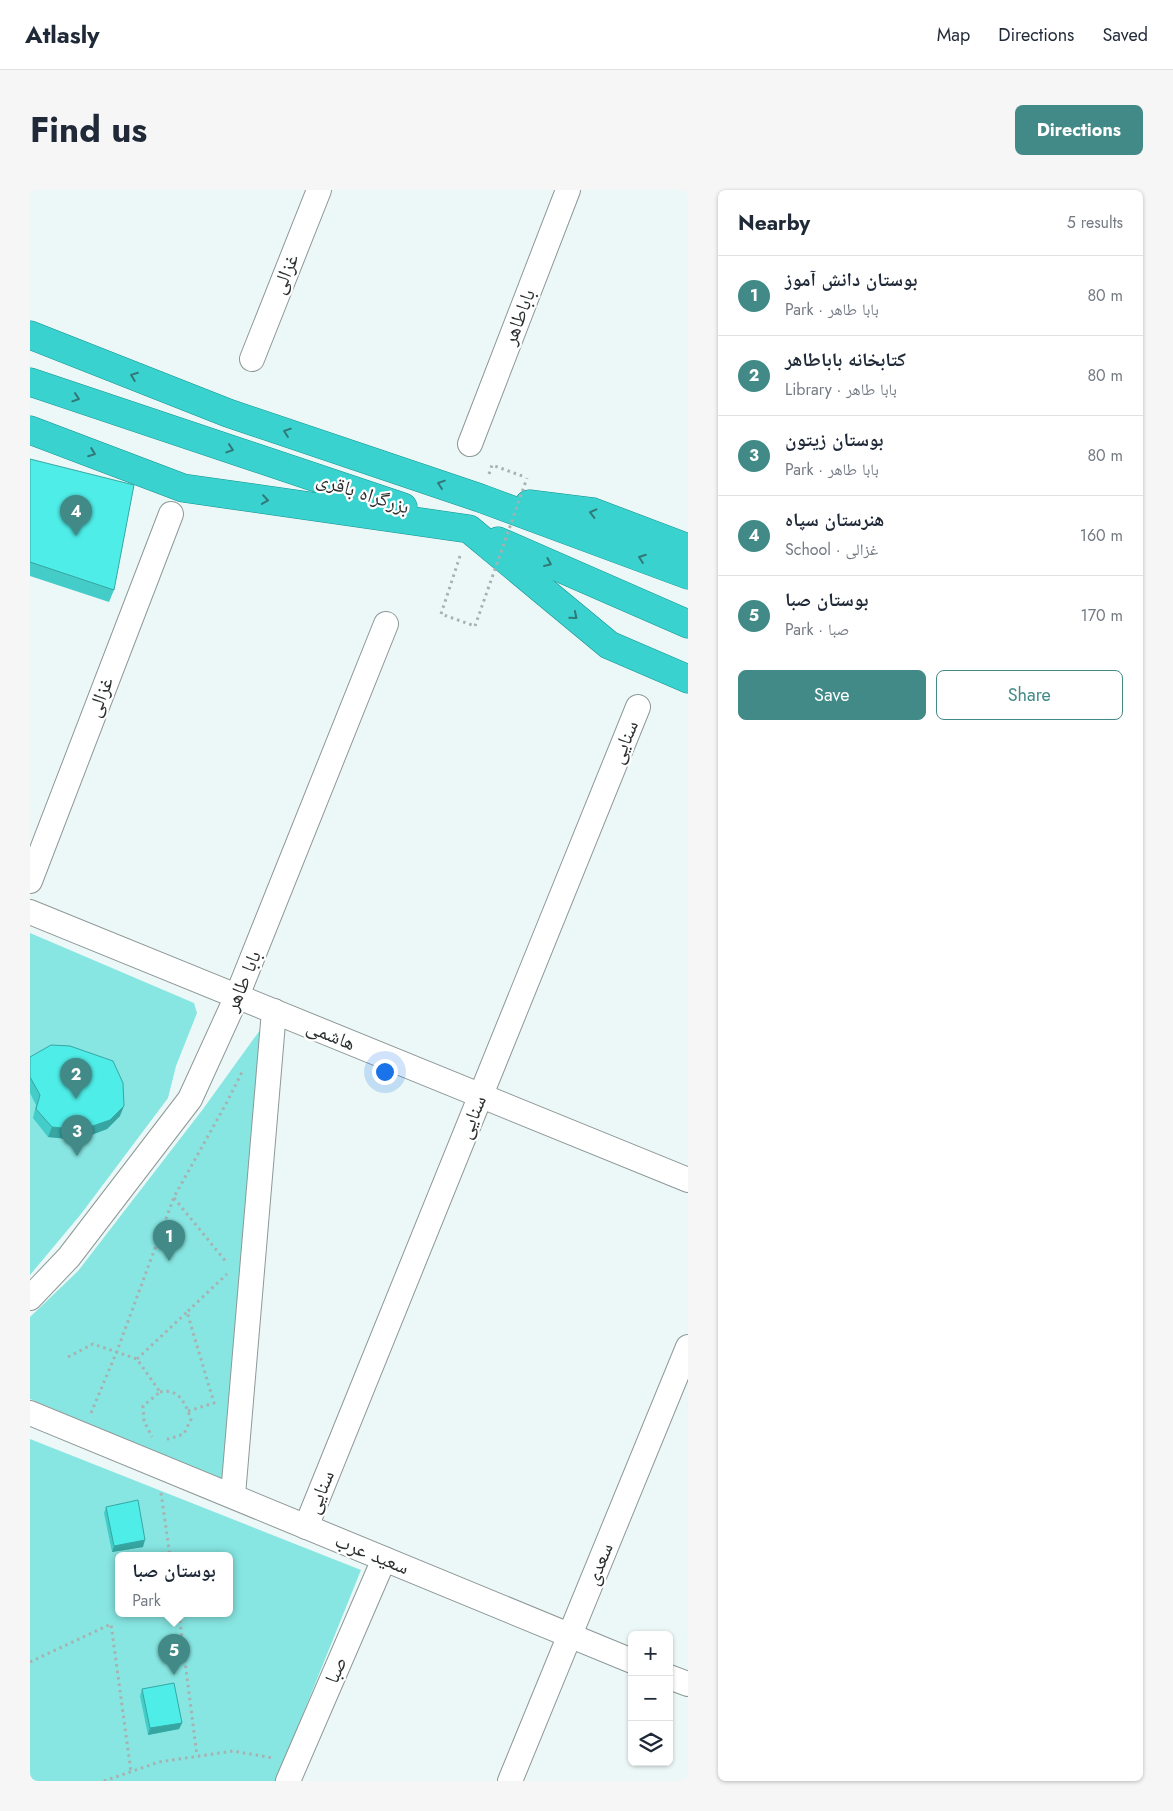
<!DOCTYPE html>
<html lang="en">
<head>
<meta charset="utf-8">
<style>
  body { margin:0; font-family:Jost,"Noto Naskh Arabic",sans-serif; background:#f6f6f7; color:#1f2937 }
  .controls { position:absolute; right:15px; bottom:15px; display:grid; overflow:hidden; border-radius:8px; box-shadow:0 1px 4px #0004 }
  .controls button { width:45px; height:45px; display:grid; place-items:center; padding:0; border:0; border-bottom:1px solid #e0e1e3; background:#fff; color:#1f2937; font:25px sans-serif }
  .you { position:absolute; left:354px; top:881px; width:18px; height:18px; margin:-12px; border:4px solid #fff; border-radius:50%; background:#1a73e8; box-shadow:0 0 0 8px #1a73e833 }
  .badge { display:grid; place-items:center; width:32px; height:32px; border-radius:50%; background:#428a87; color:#fff; font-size:16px; font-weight:700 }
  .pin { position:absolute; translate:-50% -41px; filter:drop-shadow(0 1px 2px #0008) }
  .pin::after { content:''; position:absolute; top:26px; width:18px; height:15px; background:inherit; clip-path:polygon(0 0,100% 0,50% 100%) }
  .popup { position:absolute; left:85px; top:1362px; width:118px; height:65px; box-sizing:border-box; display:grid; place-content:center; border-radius:8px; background:#fff; filter:drop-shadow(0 1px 4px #0005); font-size:16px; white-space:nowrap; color:#747a83 }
  .popup b { font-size:19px; color:#1f2937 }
  .popup::after { content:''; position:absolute; left:50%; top:100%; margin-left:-10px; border:10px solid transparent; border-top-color:#fff }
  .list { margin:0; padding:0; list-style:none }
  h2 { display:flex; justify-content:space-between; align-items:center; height:65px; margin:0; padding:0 20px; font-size:21px }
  h2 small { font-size:16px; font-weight:400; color:#747a83 }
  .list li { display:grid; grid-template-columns:32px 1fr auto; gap:15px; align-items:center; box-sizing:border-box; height:80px; padding:0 20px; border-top:1px solid #e0e1e3 }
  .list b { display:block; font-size:19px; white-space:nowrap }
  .list p { margin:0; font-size:16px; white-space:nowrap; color:#747a83 }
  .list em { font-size:16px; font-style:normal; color:#747a83 }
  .actions { display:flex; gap:10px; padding:15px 20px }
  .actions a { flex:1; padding:11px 0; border:1px solid #428a87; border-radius:8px; text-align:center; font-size:18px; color:#428a87 }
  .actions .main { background:#428a87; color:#fff }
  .icon { flex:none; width:28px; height:28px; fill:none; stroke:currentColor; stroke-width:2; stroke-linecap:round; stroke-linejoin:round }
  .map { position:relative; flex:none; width:658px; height:1591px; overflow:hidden; border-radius:8px }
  header { display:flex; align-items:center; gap:30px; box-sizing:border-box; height:70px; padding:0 25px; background:#fff; border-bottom:1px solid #e0e1e3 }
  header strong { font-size:24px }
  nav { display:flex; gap:28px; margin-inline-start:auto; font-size:18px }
  .intro { display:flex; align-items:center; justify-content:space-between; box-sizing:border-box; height:120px; padding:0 30px }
  h1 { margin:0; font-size:35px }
  .button { padding:12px 22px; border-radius:8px; background:#428a87; color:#fff; font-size:18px; font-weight:700 }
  main { display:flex; gap:30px; padding:0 30px }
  aside { flex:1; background:#fff; border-radius:8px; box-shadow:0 1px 4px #0004 }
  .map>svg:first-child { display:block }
  .green { fill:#87e6e2; fill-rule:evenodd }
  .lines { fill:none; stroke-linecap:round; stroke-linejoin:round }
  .minor-casing { stroke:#8d9897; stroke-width:26 }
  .trunk-casing { stroke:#14928f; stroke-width:29 }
  .path { stroke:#a8b1b1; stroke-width:3; stroke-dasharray:2.5 4; stroke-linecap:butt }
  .minor { stroke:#fff; stroke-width:24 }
  .trunk { stroke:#3ad2cf; stroke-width:28 }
  .path-bridge { stroke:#a8b1b1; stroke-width:3; stroke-dasharray:2.5 4; stroke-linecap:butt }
  .wall { fill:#44ccc8 }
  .shaded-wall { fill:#37a6a2 }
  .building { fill:#4fede8; stroke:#37a6a2 }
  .oneway { stroke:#327877 }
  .labels { text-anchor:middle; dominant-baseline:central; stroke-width:4.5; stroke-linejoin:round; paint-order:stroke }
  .street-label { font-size:20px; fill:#2b2f2f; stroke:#fff }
</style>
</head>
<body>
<header>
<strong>Atlasly</strong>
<nav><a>Map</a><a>Directions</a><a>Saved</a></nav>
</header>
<div class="intro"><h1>Find us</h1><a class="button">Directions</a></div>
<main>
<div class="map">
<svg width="658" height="1591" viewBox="0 0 658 1591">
  <rect width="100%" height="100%" fill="#ecf8f7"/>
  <g class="green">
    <path d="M 0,743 L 164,813 L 167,823 L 146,876 L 138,908 L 51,1024 L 0,1085 Z"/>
    <path d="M 238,829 L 199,1293 L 0,1209 L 0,1127 L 48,1081 L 173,919 Z"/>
    <path d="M 0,1249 L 331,1380 L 246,1591 L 0,1591 ZM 89,1366 L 199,1366 L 199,1424 L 89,1424 Z"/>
  </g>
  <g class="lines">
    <g class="minor-casing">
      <g id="minor">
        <path d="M 222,169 L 289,0"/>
        <path d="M 440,254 L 538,0"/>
        <path d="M 0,691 L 141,324"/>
        <path d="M 0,722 L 658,990"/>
        <path d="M 0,1108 L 39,1067 L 160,909 L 207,806 L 356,434"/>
        <path d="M 0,1223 L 602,1471"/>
        <path d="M 203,1305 L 244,821"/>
        <path d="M 276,1337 L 608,517"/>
        <path d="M 639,1487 L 658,1494"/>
        <path d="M 258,1591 L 354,1369"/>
        <path d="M 480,1591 L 658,1157"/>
      </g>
    </g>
    <g class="trunk-casing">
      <g id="trunk">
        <path d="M 0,145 L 198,223 L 450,308 L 658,385"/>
        <path d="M 0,192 L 373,317"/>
        <path d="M 0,240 L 153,298 L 439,339 L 579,455 L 658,489"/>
        <path d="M 499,314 L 563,322 L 658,358"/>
        <path d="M 468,351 L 658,434"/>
      </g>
    </g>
    <g class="path">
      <path d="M 459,284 L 462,275 L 495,287"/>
      <path d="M 430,366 L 411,424 L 445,436"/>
      <path d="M 144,1008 L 197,1073"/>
      <path d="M 38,1167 L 63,1154 L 107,1169 L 130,1202 L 113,1216 L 114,1231 L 122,1247"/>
      <path d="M 107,1169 L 157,1122"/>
      <path d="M 130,1202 C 149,1198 155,1213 161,1229 L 154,1244 L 135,1250"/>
      <path d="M 158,1221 L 184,1213 L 157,1122 L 197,1084"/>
      <path d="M 61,1223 L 87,1161 L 144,1007 L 197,912 L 213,880"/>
      <path d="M 131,1303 L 140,1366"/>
      <path d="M 149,1424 L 167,1566"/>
      <path d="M 0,1472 L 81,1434 L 101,1582"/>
      <path d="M 74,1591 L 129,1572 L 203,1561 L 243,1568"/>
    </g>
    <use href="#minor" class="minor"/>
    <use href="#trunk" class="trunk"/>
    <path class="path-bridge" d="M 445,436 L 497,288"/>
  </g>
  <g class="wall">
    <path d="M 0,269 L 84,400 L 79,412 L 0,386 Z"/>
    <path d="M 0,867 L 90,926 L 77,939 L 48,950 L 18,947 L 3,928 L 6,915 L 0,903 Z"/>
    <path d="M 76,1317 L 113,1357 L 82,1362 L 74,1323 Z"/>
    <path d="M 112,1499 L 152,1533 L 149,1539 L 118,1545 L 110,1506 Z"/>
  </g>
  <g class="shaded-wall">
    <path d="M 94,916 L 90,926 L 77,939 L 48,950 L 18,947 L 22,937 Z"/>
    <path d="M 115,1350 L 113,1357 L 82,1362 L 84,1356 Z"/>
    <path d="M 152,1533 L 149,1539 L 118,1545 L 120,1538 Z"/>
  </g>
  <g class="building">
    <path d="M 0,269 L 104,295 L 84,400 L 0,372 Z"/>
    <path d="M 21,855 L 40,856 L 83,871 L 93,893 L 94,916 L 80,930 L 51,940 L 22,937 L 6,919 L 10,905 L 0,887 L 0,867 Z"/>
    <path d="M 108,1310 L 115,1350 L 84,1356 L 76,1317 Z"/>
    <path d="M 144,1493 L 152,1533 L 120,1538 L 112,1499 Z"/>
  </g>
  <defs><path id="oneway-chevron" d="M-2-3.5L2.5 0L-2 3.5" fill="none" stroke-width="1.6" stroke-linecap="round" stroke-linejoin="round" transform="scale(1.25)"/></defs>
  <g class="oneway">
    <use href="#oneway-chevron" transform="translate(104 186) rotate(-159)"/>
    <use href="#oneway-chevron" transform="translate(46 208) rotate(18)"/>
    <use href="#oneway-chevron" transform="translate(257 242) rotate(-161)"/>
    <use href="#oneway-chevron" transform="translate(200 259) rotate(18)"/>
    <use href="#oneway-chevron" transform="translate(62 263) rotate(21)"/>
    <use href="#oneway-chevron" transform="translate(411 294) rotate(-161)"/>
    <use href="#oneway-chevron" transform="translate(235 310) rotate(8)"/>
    <use href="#oneway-chevron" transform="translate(563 323) rotate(-166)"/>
    <use href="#oneway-chevron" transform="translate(612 368) rotate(-160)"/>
    <use href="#oneway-chevron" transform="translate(518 373) rotate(23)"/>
    <use href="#oneway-chevron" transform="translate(544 426) rotate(40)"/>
  </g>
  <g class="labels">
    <g class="street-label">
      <text transform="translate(255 84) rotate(-68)">غزالی</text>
      <text transform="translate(489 127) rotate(-69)">باباطاهر</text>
      <text transform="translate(333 303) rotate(18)">بزرگراه باقری</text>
      <text transform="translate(70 507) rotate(-69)">غزالی</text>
      <text transform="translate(594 552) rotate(-68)">سنایی</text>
      <text transform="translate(213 791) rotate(-67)">بابا طاهر</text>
      <text transform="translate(301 845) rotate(22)">هاشمی</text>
      <text transform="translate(442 927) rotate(-68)">سنایی</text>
      <text transform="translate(290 1302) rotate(-68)">سنایی</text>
      <text transform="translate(342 1364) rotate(22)">سعید عرب</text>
      <text transform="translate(569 1374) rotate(-68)">سعدی</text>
      <text transform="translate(306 1480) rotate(-67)">صبا</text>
    </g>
  </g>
</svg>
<div class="controls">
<button>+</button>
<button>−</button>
<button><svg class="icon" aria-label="layers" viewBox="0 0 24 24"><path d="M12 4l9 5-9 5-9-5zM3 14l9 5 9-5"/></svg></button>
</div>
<div class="you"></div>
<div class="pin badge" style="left:139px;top:1071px">1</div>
<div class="pin badge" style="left:46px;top:909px">2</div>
<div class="pin badge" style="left:47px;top:966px">3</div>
<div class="pin badge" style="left:46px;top:346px">4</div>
<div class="pin badge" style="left:144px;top:1485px">5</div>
<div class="popup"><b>بوستان صبا</b>Park</div>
</div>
<aside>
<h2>Nearby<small>5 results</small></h2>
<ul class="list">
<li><span class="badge">1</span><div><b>بوستان دانش آموز</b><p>Park · بابا طاهر</p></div><em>80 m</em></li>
<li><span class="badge">2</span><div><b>کتابخانه باباطاهر</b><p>Library · بابا طاهر</p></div><em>80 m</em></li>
<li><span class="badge">3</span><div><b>بوستان زیتون</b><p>Park · بابا طاهر</p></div><em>80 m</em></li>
<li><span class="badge">4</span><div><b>هنرستان سپاه</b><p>School · غزالی</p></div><em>160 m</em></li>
<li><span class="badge">5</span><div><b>بوستان صبا</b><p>Park · صبا</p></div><em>170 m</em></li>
</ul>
<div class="actions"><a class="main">Save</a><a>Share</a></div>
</aside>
</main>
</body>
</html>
